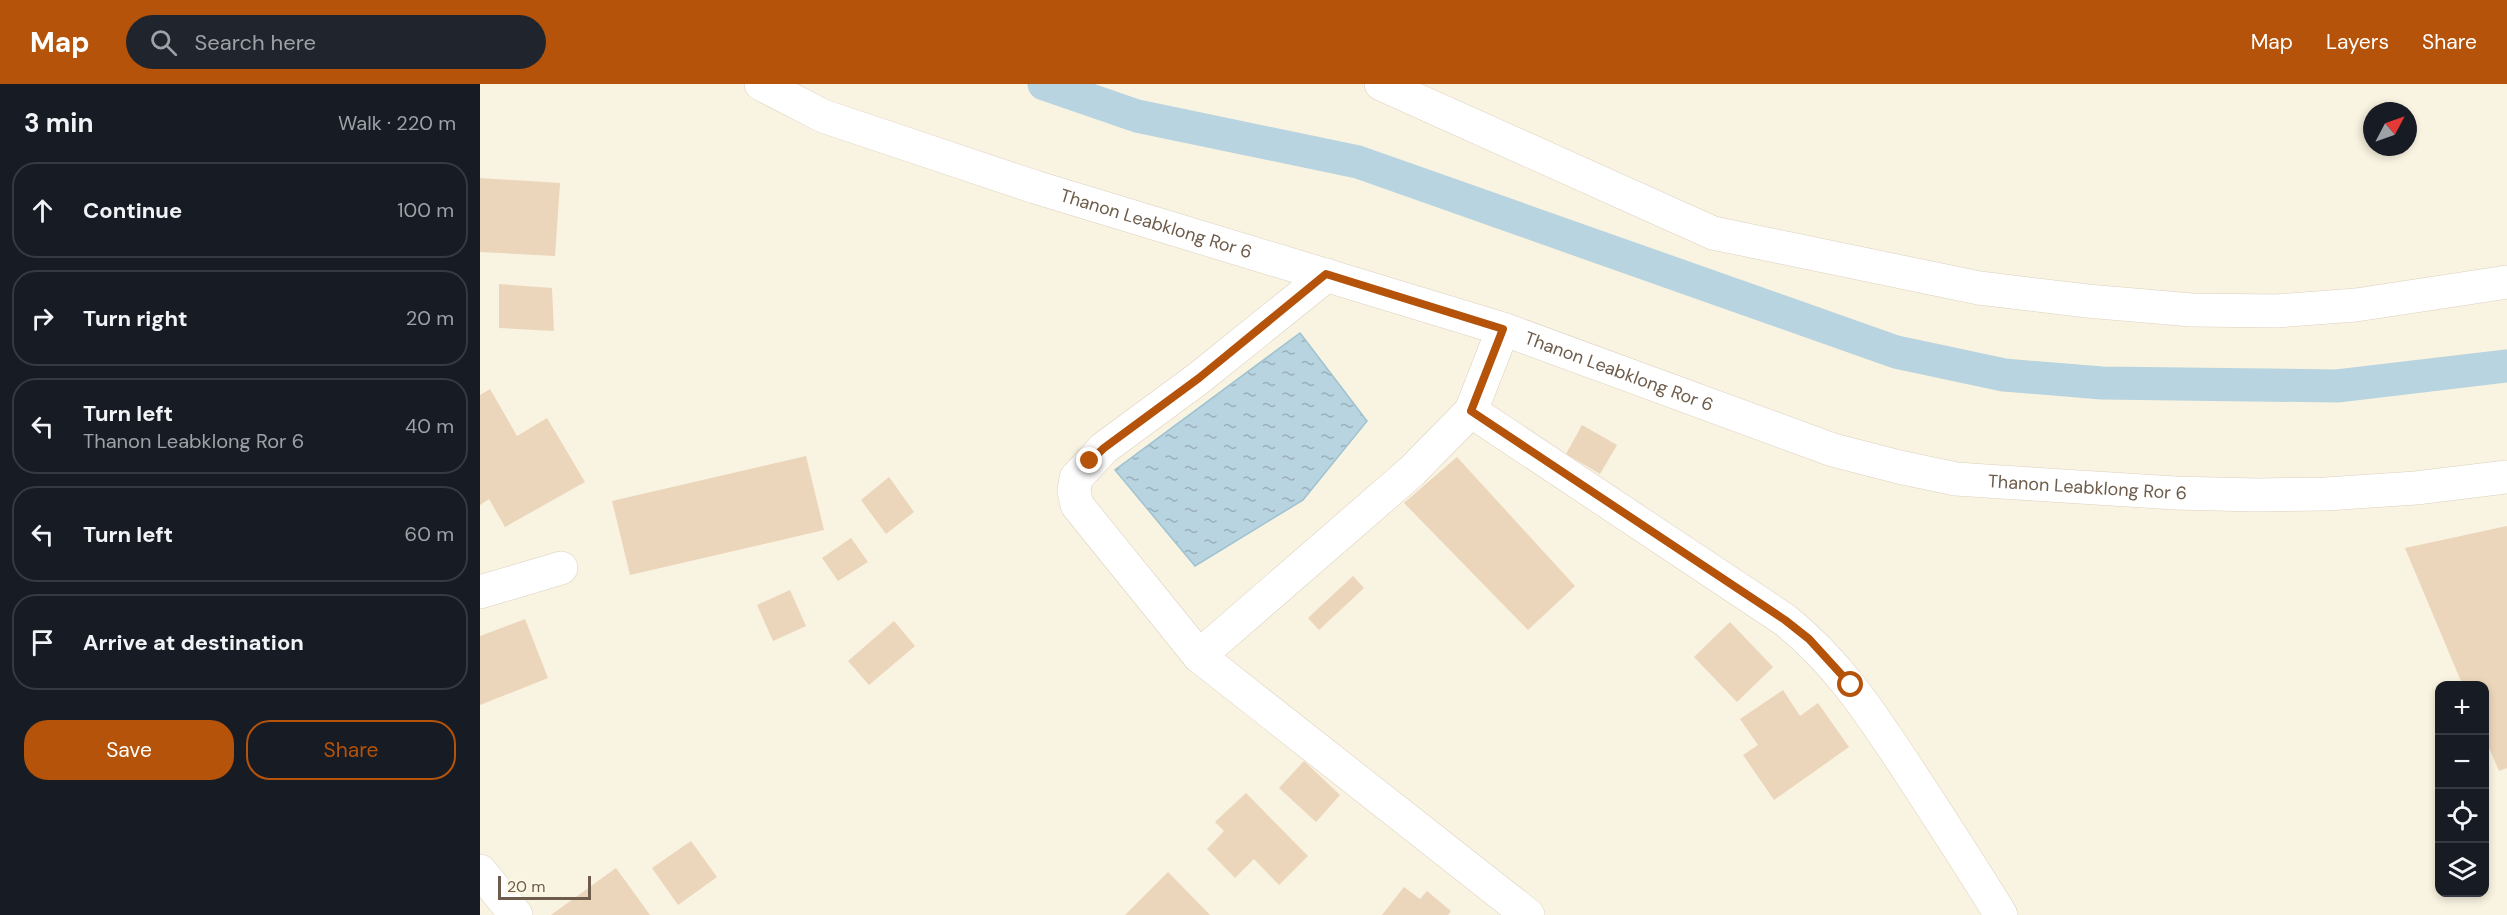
<!DOCTYPE html>
<html lang="en">
<head>
<meta charset="utf-8">
<style>
  body { margin:0; font-family:"DM Sans",sans-serif; background:#20242c; color:#f1f3f6 }
  .controls { position:absolute; right:18px; bottom:18px; display:grid; overflow:hidden; border-radius:12px; box-shadow:0 3px 9px #0003 }
  .controls button { width:54px; height:54px; display:grid; place-items:center; padding:0; border:0; border-bottom:2px solid #363941; background:#171b24; color:#f1f3f6; font:30px sans-serif }
  .compass { position:absolute; left:1883px; top:18px; width:54px; height:54px; border-radius:50%; background:#171b24; box-shadow:0 3px 9px #0003; rotate:49deg }
  .scale { position:absolute; left:18px; bottom:15px; width:93px; box-sizing:border-box; padding-left:6px; border:3px solid #6d5c4b; border-top:0; font-size:16px; line-height:21px; white-space:nowrap; color:#6d5c4b; -webkit-text-stroke:4px #fdf7e6; paint-order:stroke }
  .stop { position:absolute; width:18px; height:18px; margin:-14px; border:4px solid #b45309; border-radius:50%; background:#fff }
  .stop.end { background:#b45309; border-color:#fff; box-shadow:0 2px 6px #0008 }
  .list { margin:0; padding:0; list-style:none }
  h2 { display:flex; justify-content:space-between; align-items:center; height:78px; margin:0; padding:0 24px; font-size:26px }
  h2 small { font-size:20px; font-weight:400; color:#9ea1a6 }
  .list li { display:grid; grid-template-columns:39px 1fr auto; gap:18px; align-items:center; box-sizing:border-box; height:96px; margin:0 12px 12px; padding:0 12px; border:2px solid #363941; border-radius:24px }
  .list b { display:block; font-size:22px; white-space:nowrap }
  .list p { margin:0; font-size:20px; white-space:nowrap; color:#9ea1a6 }
  .list em { font-size:20px; font-style:normal; color:#9ea1a6 }
  .actions { display:flex; gap:12px; padding:18px 24px }
  .actions a { flex:1; padding:14px 0; border:2px solid #b45309; border-radius:24px; text-align:center; font-size:21px; color:#b45309 }
  .actions .main { background:#b45309; color:#fff }
  .icon { flex:none; width:33px; height:33px; fill:none; stroke:currentColor; stroke-width:2; stroke-linecap:round; stroke-linejoin:round }
  .map { position:relative; flex:none; width:2027px; height:831px; overflow:hidden }
  header { display:flex; align-items:center; gap:36px; box-sizing:border-box; height:84px; padding:0 30px; background:#b45309; color:#fff }
  header strong { font-size:28px }
  nav { display:flex; gap:33px; margin-inline-start:auto; font-size:21px }
  .search { width:420px; height:54px; background:#20242c; display:flex; align-items:center; gap:15px; box-sizing:border-box; padding:0 21px; border-radius:33px; color:#9ea1a6; font-size:22px }
  main { display:flex }
  aside { flex:1; background:#171b24 }
  .map>svg:first-child { display:block }
  .water { fill:url(#water-ripples); stroke:#9fc2d1; stroke-width:1.5 }
  .lines { fill:none; stroke-linecap:round; stroke-linejoin:round }
  .canal { stroke:#b8d4e0; stroke-width:33 }
  .building { fill:#ecd6bb }
  .minor-casing { stroke:#dcd0be; stroke-width:34 }
  .minor { stroke:#fff; stroke-width:33 }
  .route { stroke:#b45309; stroke-width:8 }
  .labels { text-anchor:middle; dominant-baseline:central; stroke-width:5; stroke-linejoin:round; paint-order:stroke }
  .street-label { font-size:18px; fill:#6d5c4b; stroke:#fdf7e6 }
</style>
</head>
<body>
<header>
<strong>Map</strong>
<div class="search"><svg class="icon" aria-label="search" viewBox="0 0 24 24"><circle cx="10" cy="10" r="6"/><path d="M15 15l6 6"/></svg>Search here</div>
<nav><a>Map</a><a>Layers</a><a>Share</a></nav>
</header>
<main>
<aside>
<h2>3 min<small>Walk · 220 m</small></h2>
<ul class="list">
<li><svg class="icon" aria-label="ahead" viewBox="0 0 24 24"><path d="M12 20V5M6 11l6-6 6 6"/></svg><div><b>Continue</b></div><em>100 m</em></li>
<li><svg class="icon" aria-label="right" viewBox="0 0 24 24"><path d="M7 20v-9h11M14 6l5 5-5 5"/></svg><div><b>Turn right</b></div><em>20 m</em></li>
<li><svg class="icon" aria-label="left" viewBox="0 0 24 24"><path d="M17 20v-9H6M10 6l-5 5 5 5"/></svg><div><b>Turn left</b><p>Thanon Leabklong Ror 6</p></div><em>40 m</em></li>
<li><svg class="icon" aria-label="left" viewBox="0 0 24 24"><path d="M17 20v-9H6M10 6l-5 5 5 5"/></svg><div><b>Turn left</b></div><em>60 m</em></li>
<li><svg class="icon" aria-label="arrive" viewBox="0 0 24 24"><path d="M6 21V4h12l-3 4 3 4H6"/></svg><div><b>Arrive at destination</b></div></li>
</ul>
<div class="actions"><a class="main">Save</a><a>Share</a></div>
</aside>
<div class="map">
<svg width="2027" height="831" viewBox="0 0 2027 831">
  <defs>
    <pattern id="water-ripples" width="26" height="14" patternUnits="userSpaceOnUse" patternTransform="scale(1.5)"><rect width="26" height="14" fill="#b8d4e0"/><path d="M2 4q2-2 4 0t4 0M15 11q2-2 4 0t4 0" fill="none" stroke="#9aafb8"/></pattern>
  </defs>
  <rect width="100%" height="100%" fill="#f9f3e1"/>
  <path class="water" d="M 820,249 L 887,337 L 823,416 L 715,482 L 635,386 Z"/>
  <g class="lines">
    <path class="canal" d="M 564,0 L 657,32 L 878,78 L 1416,268 L 1524,291 L 1622,299 L 1857,302 L 2027,282"/>
  </g>
  <g class="building">
    <path d="M 0,94 L 80,99 L 75,172 L 0,168 Z"/>
    <path d="M 19,200 L 72,204 L 74,247 L 19,244 Z"/>
    <path d="M 10,305 L 37,352 L 67,334 L 105,398 L 25,443 L 9,415 L 0,421 L 0,311 Z"/>
    <path d="M 1102,341 L 1137,361 L 1120,390 L 1086,370 Z"/>
    <path d="M 326,372 L 344,446 L 150,491 L 132,417 Z"/>
    <path d="M 977,373 L 1095,502 L 1048,546 L 924,419 Z"/>
    <path d="M 409,393 L 434,428 L 406,450 L 381,416 Z"/>
    <path d="M 2027,442 L 2027,684 L 2019,687 L 2004,652 L 2004,602 L 1983,602 L 1925,464 Z"/>
    <path d="M 371,454 L 388,478 L 358,497 L 342,474 Z"/>
    <path d="M 873,492 L 884,504 L 839,546 L 828,534 Z"/>
    <path d="M 310,506 L 326,542 L 293,557 L 277,521 Z"/>
    <path d="M 45,535 L 68,594 L 0,621 L 0,552 Z"/>
    <path d="M 414,537 L 435,562 L 389,601 L 368,577 Z"/>
    <path d="M 1250,538 L 1293,583 L 1257,618 L 1214,573 Z"/>
    <path d="M 1303,606 L 1320,632 L 1338,619 L 1369,663 L 1294,716 L 1263,671 L 1278,661 L 1260,635 Z"/>
    <path d="M 824,677 L 860,711 L 836,738 L 799,704 Z"/>
    <path d="M 766,709 L 828,772 L 799,801 L 774,775 L 755,794 L 727,765 L 744,747 L 735,738 Z"/>
    <path d="M 211,757 L 237,793 L 198,821 L 172,784 Z"/>
    <path d="M 136,784 L 170,831 L 71,831 Z"/>
    <path d="M 688,788 L 730,831 L 645,831 Z"/>
    <path d="M 924,803 L 940,815 L 947,807 L 971,827 L 968,831 L 902,831 Z"/>
  </g>
  <g class="lines">
    <g class="minor-casing">
      <g id="minor">
        <path id="s1" d="M 281,0 L 343,32 L 555,103 L 1023,245 L 1353,366 L 1419,383 L 1476,395 L 1521,398 L 1695,409 L 1776,411 L 1846,410 L 1936,404 L 2027,393"/>
        <path d="M 901,0 L 1233,149 L 1499,204 L 1607,217 L 1712,226 L 1797,227 L 1876,221 L 2027,198"/>
        <path d="M 847,191 L 719,294 L 624,364 L 596,394 L 594,407 L 597,421 L 719,572 L 1048,831"/>
        <path d="M 1023,245 L 991,327 L 1305,536 C 1359,580 1389,627 1427,684 C 1459,733 1491,782 1521,831"/>
        <path d="M 0,508 L 81,484"/>
        <path d="M 719,572 L 931,388 L 991,327"/>
        <path d="M 0,787 L 36,831"/>
      </g>
    </g>
    <use href="#minor" class="minor"/>
  </g>
  <g class="lines">
    <path class="route" d="M 610,377 L 624,364 L 719,294 L 846,190 L 1023,245 L 991,327 L 1305,536 L 1329,555 L 1371,601"/>
  </g>
  <g class="labels">
    <g class="street-label">
      <text stroke="none"><textPath href="#s1" startOffset="420">Thanon Leabklong Ror 6</textPath></text>
      <text stroke="none"><textPath href="#s1" startOffset="906">Thanon Leabklong Ror 6</textPath></text>
      <text stroke="none"><textPath href="#s1" startOffset="1392">Thanon Leabklong Ror 6</textPath></text>
    </g>
  </g>
</svg>
<div class="controls">
<button>+</button>
<button>−</button>
<button><svg class="icon" aria-label="locate" viewBox="0 0 24 24"><circle cx="12" cy="12" r="6"/><path d="M12 2v4M12 18v4M2 12h4M18 12h4"/></svg></button>
<button><svg class="icon" aria-label="layers" viewBox="0 0 24 24"><path d="M12 4l9 5-9 5-9-5zM3 14l9 5 9-5"/></svg></button>
</div>
<svg class="compass" viewBox="-18 -18 36 36"><path d="M0-13l5 13h-10z" fill="#e53935"/><path d="M0 13l5-13h-10z" fill="#9ea1a6"/></svg>
<div class="scale">20 m</div>
<div class="stop" style="left:1371px;top:601px"></div>
<div class="stop end" style="left:610px;top:377px"></div>
</div>
</main>
</body>
</html>
